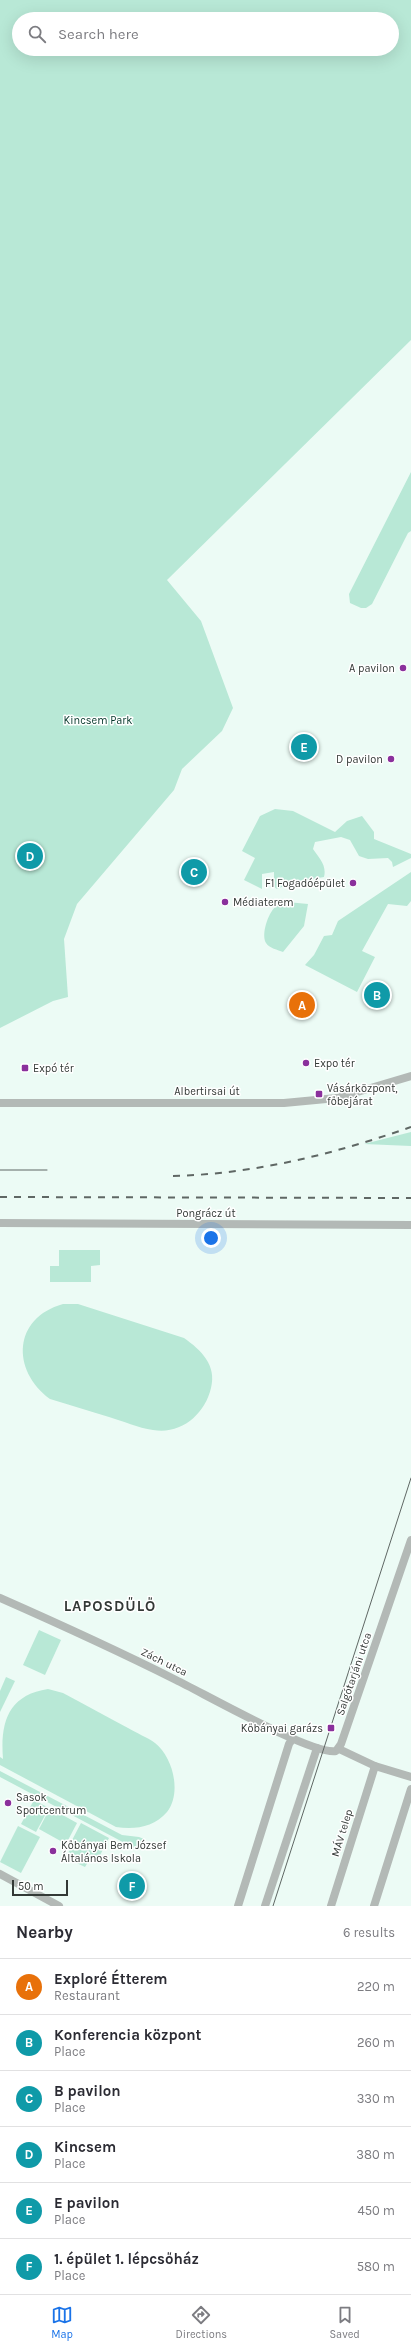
<!DOCTYPE html>
<html lang="en">
<head>
<meta charset="utf-8">
<style>
  body { margin:0; font-family:Karla,sans-serif; background:#f2f2f3; color:#2b2b33 }
  .scale { position:absolute; left:12px; bottom:10px; width:56px; box-sizing:border-box; padding-left:4px; border:2px solid #333936; border-top:0; font-size:11px; line-height:14px; white-space:nowrap; color:#333936; -webkit-text-stroke:3px #fff; paint-order:stroke }
  .you { position:absolute; left:211px; top:1238px; width:14px; height:14px; margin:-10px; border:3px solid #fff; border-radius:50%; background:#1a73e8; box-shadow:0 0 0 6px #1a73e833 }
  .badge { display:grid; place-items:center; width:26px; height:26px; border-radius:50%; background:#1a73e8; color:#fff; font-size:13px; font-weight:700 }
  .pin { position:absolute; translate:-50% -50%; border:2px solid #fff; box-shadow:0 1px 4px #0006 }
  .list { margin:0; padding:0; list-style:none }
  h2 { display:flex; justify-content:space-between; align-items:center; height:52px; margin:0; padding:0 16px; font-size:17px }
  h2 small { font-size:13px; font-weight:400; color:#7c7c81 }
  .list li { display:grid; grid-template-columns:26px 1fr auto; gap:12px; align-items:center; box-sizing:border-box; height:56px; padding:0 16px; border-top:1px solid #e1e1e2 }
  .list b { display:block; font-size:15px; white-space:nowrap }
  .list p { margin:0; font-size:13px; white-space:nowrap; color:#7c7c81 }
  .list em { font-size:13px; font-style:normal; color:#7c7c81 }
  .icon { flex:none; width:22px; height:22px; fill:none; stroke:currentColor; stroke-width:2; stroke-linecap:round; stroke-linejoin:round }
  .map { position:relative; flex:none; width:411px; height:1906px; overflow:hidden }
  .search { position:absolute; background:#fff; box-shadow:0 4px 16px #0002; left:12px; right:12px; top:12px; height:44px; display:flex; align-items:center; gap:10px; box-sizing:border-box; padding:0 14px; border-radius:22px; color:#7c7c81; font-size:15px }
  .sheet { height:388px; background:#fff }
  nav { display:flex; justify-content:space-around; align-items:center; box-sizing:border-box; height:56px; border-top:1px solid #e1e1e2; background:#fff; font-size:11px; color:#7c7c81 }
  nav a { display:grid; justify-items:center; gap:2px }
  nav .on { color:#1a73e8 }
  .map>svg:first-child { display:block }
  .green { fill:#b8e8d6; fill-rule:evenodd }
  .lines { fill:none; stroke-linecap:round; stroke-linejoin:round }
  .minor { stroke:#b3b9b6; stroke-width:8 }
  .tram { stroke:#5f6764; stroke-width:1 }
  .rail { stroke:#5f6764; stroke-width:2; stroke-dasharray:7 7; stroke-linecap:butt }
  .poi-dot { fill:#8a309c; stroke:#fff; stroke-width:1.5 }
  .labels { text-anchor:middle; dominant-baseline:central; stroke-width:3; stroke-linejoin:round; paint-order:stroke }
  .poi-label { font-size:11px; fill:#333936; stroke:#fff; text-anchor:start }
  .park-label { font-size:11px; fill:#003427; stroke:#fff }
  .street-label { font-size:11px; fill:#333936; stroke:#fff }
  .district-label { font-size:15px; font-weight:bold; letter-spacing:1px; fill:#333936; stroke:#fff }
</style>
</head>
<body>
<div class="map">
<svg width="411" height="1906" viewBox="0 0 411 1906">
  <rect width="100%" height="100%" fill="#ecfbf5"/>
  <g class="green">
    <path d="M 0,0 L 411,0 L 411,340 L 167,580 L 201,621 L 233,708 L 222,731 L 182,769 L 174,790 L 77,904 L 64,939 L 68,997 L 53,1001 L 0,1028 ZM 19,19 L 392,19 L 392,49 L 19,49 Z"/>
    <path d="M 411,472 L 411,531 L 408,533 L 372,604 L 366,608 L 361,608 L 350,603 L 349,594 Z"/>
    <path d="M 275,809 L 293,811 L 335,832 L 347,821 L 362,816 L 374,832 L 374,839 L 411,854 L 411,858 L 393,867 L 392,862 L 388,858 L 368,859 L 359,856 L 350,840 L 341,837 L 315,842 L 313,849 C 319,858 327,865 324,877 L 294,882 L 277,889 L 274,887 L 274,872 L 262,874 L 262,889 L 244,880 L 255,858 L 242,851 L 260,816 Z"/>
    <path d="M 411,872 L 411,901 L 407,906 L 388,904 L 362,951 L 375,957 L 357,992 L 305,965 L 314,955 L 324,936 L 332,935 L 338,921 Z"/>
    <path d="M 287,902 L 308,904 L 304,926 L 283,952 C 278,950 269,948 266,943 C 261,934 268,914 275,907 C 278,905 284,903 287,902 Z"/>
    <path d="M 411,1132 L 411,1146 L 364,1144 Z"/>
    <path d="M 59,1250 L 100,1250 L 100,1265 L 91,1266 L 91,1282 L 50,1282 L 50,1266 L 59,1266 Z"/>
    <path d="M 63,1304 L 78,1304 L 184,1338 C 201,1350 217,1365 211,1388 C 205,1414 181,1435 153,1430 C 138,1428 123,1421 109,1417 C 89,1411 70,1405 50,1399 C 11,1370 13,1318 63,1304 Z"/>
    <path d="M 39,1630 L 61,1640 L 45,1675 L 23,1665 Z"/>
    <path d="M 6,1677 L 15,1681 L 0,1712 L 0,1691 Z"/>
    <path d="M 48,1689 L 63,1693 C 85,1705 106,1716 128,1728 C 136,1733 147,1737 155,1743 C 173,1757 182,1793 167,1812 C 154,1827 135,1830 116,1827 L 0,1765 L 0,1757 L 3,1759 C 0,1721 9,1695 48,1689 Z"/>
    <path d="M 0,1771 L 122,1835 L 139,1837 L 144,1839 L 145,1844 L 141,1849 L 136,1849 L 0,1777 Z"/>
    <path d="M 34,1800 L 49,1808 L 36,1832 L 21,1824 Z"/>
    <path d="M 50,1808 L 77,1823 L 66,1844 L 39,1829 Z"/>
    <path d="M 81,1823 L 109,1838 L 97,1861 L 91,1857 L 85,1867 L 66,1858 L 71,1847 L 69,1846 Z"/>
    <path d="M 18,1826 L 40,1837 L 21,1873 L 0,1862 Z"/>
  </g>
  <g class="lines">
    <g class="minor">
      <path d="M 0,1103 L 284,1103 L 337,1098 L 411,1076"/>
      <path d="M 0,1223 L 411,1225"/>
      <path d="M 0,1598 C 59,1624 118,1651 176,1680 C 205,1694 312,1755 336,1751 L 341,1744 L 411,1540"/>
      <path d="M 339,1749 L 375,1766 L 411,1777"/>
      <path d="M 0,1874 L 59,1906"/>
      <path d="M 238,1906 L 289,1744 L 293,1738"/>
      <path d="M 265,1906 L 317,1748"/>
      <path d="M 331,1906 L 375,1766"/>
      <path d="M 374,1906 L 411,1789"/>
    </g>
    <g class="tram">
      <path d="M 0,1170 L 47,1170"/>
      <path d="M 273,1906 L 411,1478"/>
    </g>
    <g class="rail">
      <path d="M 173,1176 C 255,1174 334,1154 411,1127"/>
      <path d="M 0,1197 L 411,1198"/>
    </g>
  </g>
  <g class="poi-dot">
    <circle cx="403" cy="668" r="4"/>
    <circle cx="391" cy="759" r="4"/>
    <circle cx="353" cy="883" r="4"/>
    <circle cx="225" cy="902" r="4"/>
    <circle cx="306" cy="1063" r="4"/>
    <rect x="21" y="1064" width="8" height="8" rx="2"/>
    <rect x="315" y="1090" width="8" height="8" rx="2"/>
    <rect x="327" y="1724" width="8" height="8" rx="2"/>
    <circle cx="8" cy="1803" r="4"/>
    <circle cx="53" cy="1851" r="4"/>
  </g>
  <g class="labels">
    <g class="poi-label">
      <text x="395" y="668" text-anchor="end">A pavilon</text>
      <text x="383" y="759" text-anchor="end">D pavilon</text>
      <text x="345" y="883" text-anchor="end">F1 Fogadóépület</text>
      <text x="233" y="902">Médiaterem</text>
      <text x="314" y="1063">Expo tér</text>
      <text x="33" y="1068">Expó tér</text>
      <text x="327" y="1088">Vásárközpont,<tspan x="327" dy="13">főbejárat</tspan></text>
      <text x="323" y="1728" text-anchor="end">Kőbányai garázs</text>
      <text x="16" y="1797">Sasok<tspan x="16" dy="13">Sportcentrum</tspan></text>
      <text x="61" y="1845">Kőbányai Bem József<tspan x="61" dy="13">Általános Iskola</tspan></text>
    </g>
    <g class="park-label">
      <text x="98" y="720">Kincsem Park</text>
    </g>
    <g class="street-label">
      <text x="207" y="1091">Albertirsai út</text>
      <text x="206" y="1213">Pongrácz út</text>
      <text transform="translate(164 1662) rotate(26)">Zách utca</text>
      <text transform="translate(354 1674) rotate(-71)">Salgótarjáni utca</text>
      <text transform="translate(342 1833) rotate(-73)">MÁV telep</text>
    </g>
    <g class="district-label">
      <text x="110" y="1606">LAPOSDŰLŐ</text>
    </g>
  </g>
</svg>
<div class="scale">50 m</div>
<div class="you"></div>
<div class="pin badge" style="left:302px;top:1005px;background:#e8710a">A</div>
<div class="pin badge" style="left:377px;top:995px;background:#0f9aa8">B</div>
<div class="pin badge" style="left:194px;top:872px;background:#0f9aa8">C</div>
<div class="pin badge" style="left:30px;top:856px;background:#0f9aa8">D</div>
<div class="pin badge" style="left:304px;top:747px;background:#0f9aa8">E</div>
<div class="pin badge" style="left:132px;top:1886px;background:#0f9aa8">F</div>
<div class="search"><svg class="icon" aria-label="search" viewBox="0 0 24 24"><circle cx="10" cy="10" r="6"/><path d="M15 15l6 6"/></svg>Search here</div>
</div>
<section class="sheet">
<h2>Nearby<small>6 results</small></h2>
<ul class="list">
<li><span class="badge" style="background:#e8710a">A</span><div><b>Exploré Étterem</b><p>Restaurant</p></div><em>220 m</em></li>
<li><span class="badge" style="background:#0f9aa8">B</span><div><b>Konferencia központ</b><p>Place</p></div><em>260 m</em></li>
<li><span class="badge" style="background:#0f9aa8">C</span><div><b>B pavilon</b><p>Place</p></div><em>330 m</em></li>
<li><span class="badge" style="background:#0f9aa8">D</span><div><b>Kincsem</b><p>Place</p></div><em>380 m</em></li>
<li><span class="badge" style="background:#0f9aa8">E</span><div><b>E pavilon</b><p>Place</p></div><em>450 m</em></li>
<li><span class="badge" style="background:#0f9aa8">F</span><div><b>1. épület 1. lépcsőház</b><p>Place</p></div><em>580 m</em></li>
</ul>
</section>
<nav>
<a class="on"><svg class="icon" aria-label="map" viewBox="0 0 24 24"><path d="M3 6l6-2 6 2 6-2v14l-6 2-6-2-6 2zM9 4v14M15 6v14"/></svg>Map</a>
<a><svg class="icon" aria-label="directions" viewBox="0 0 24 24"><path d="M12 3l9 9-9 9-9-9zM9 14v-3h6M13 9l2 2-2 2"/></svg>Directions</a>
<a><svg class="icon" aria-label="saved" viewBox="0 0 24 24"><path d="M7 4h10v16l-5-4-5 4z"/></svg>Saved</a>
</nav>
</body>
</html>
